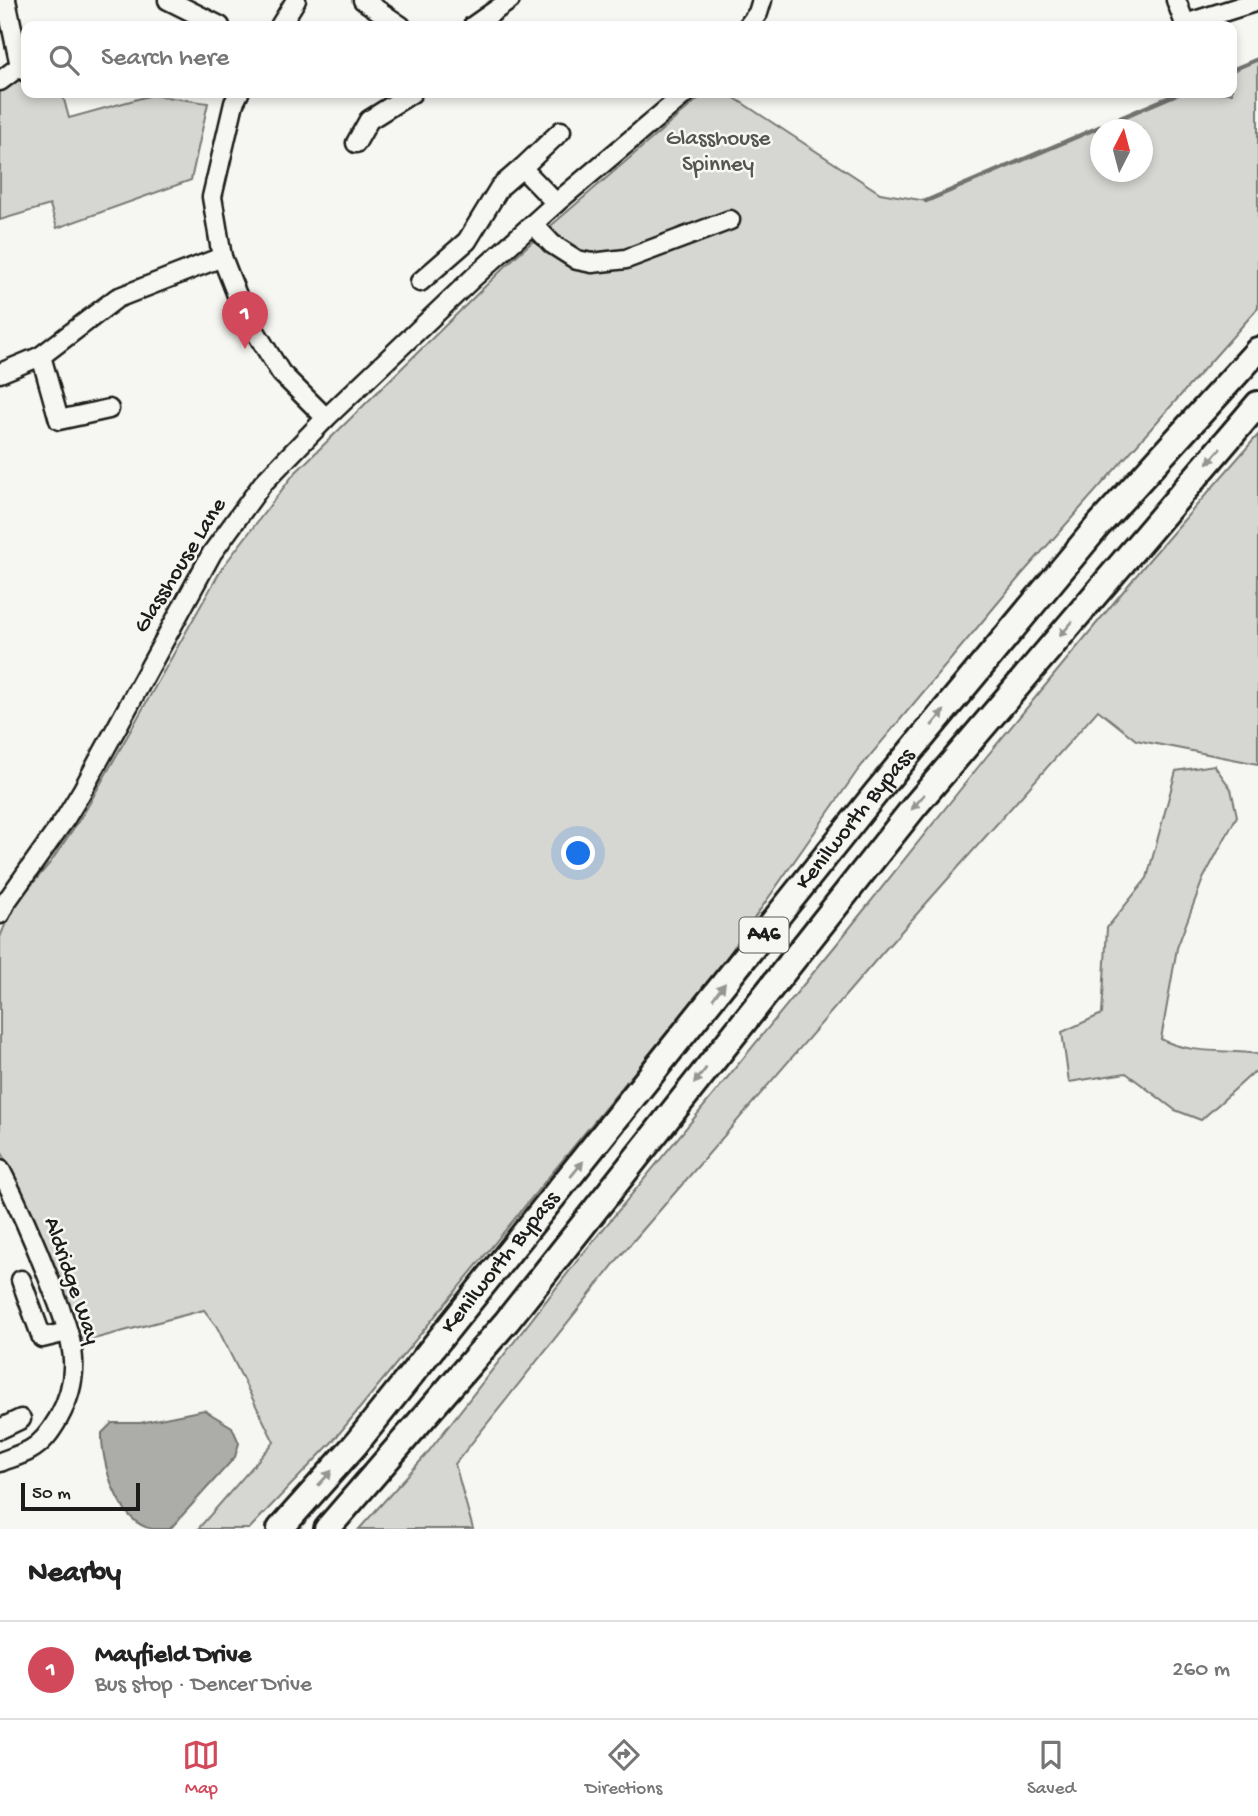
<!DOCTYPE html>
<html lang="en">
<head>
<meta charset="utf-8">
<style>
  body { margin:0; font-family:"Gochi Hand",sans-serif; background:#f6f6f6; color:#222 }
  .compass { position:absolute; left:1090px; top:119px; width:63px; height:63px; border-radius:50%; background:#fff; box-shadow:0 4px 10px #0003; rotate:6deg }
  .scale { position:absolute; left:21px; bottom:18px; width:119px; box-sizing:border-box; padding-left:7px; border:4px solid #1c1c1c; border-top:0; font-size:19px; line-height:24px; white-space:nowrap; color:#1c1c1c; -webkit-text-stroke:5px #f6f6f2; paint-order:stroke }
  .you { position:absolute; left:579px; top:854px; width:24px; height:24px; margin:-18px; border:5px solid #fff; border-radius:50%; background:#1a73e8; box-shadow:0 0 0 10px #1a73e833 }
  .badge { display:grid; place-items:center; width:46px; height:46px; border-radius:50%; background:#d1495b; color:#fff; font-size:23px; font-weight:700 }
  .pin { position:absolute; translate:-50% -58px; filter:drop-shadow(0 2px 4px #0008) }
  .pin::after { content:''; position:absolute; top:37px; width:24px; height:21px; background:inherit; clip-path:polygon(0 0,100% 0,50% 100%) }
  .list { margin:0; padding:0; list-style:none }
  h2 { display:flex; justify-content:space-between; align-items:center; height:91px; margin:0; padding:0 28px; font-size:30px }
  h2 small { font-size:23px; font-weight:400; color:#767676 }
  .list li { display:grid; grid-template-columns:46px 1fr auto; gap:21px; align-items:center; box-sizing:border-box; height:98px; padding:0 28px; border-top:2px solid #e0e0e0 }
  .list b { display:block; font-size:26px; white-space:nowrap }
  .list p { margin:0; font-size:23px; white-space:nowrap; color:#767676 }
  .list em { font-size:23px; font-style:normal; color:#767676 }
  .icon { flex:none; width:38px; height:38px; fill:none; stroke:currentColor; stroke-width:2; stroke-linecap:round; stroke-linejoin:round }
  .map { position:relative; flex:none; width:1258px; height:1529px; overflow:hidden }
  .search { position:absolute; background:#fff; box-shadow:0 4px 10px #0003; left:21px; right:21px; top:21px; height:77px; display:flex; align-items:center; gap:18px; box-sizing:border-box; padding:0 24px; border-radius:14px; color:#767676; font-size:26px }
  .sheet { height:189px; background:#fff }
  nav { display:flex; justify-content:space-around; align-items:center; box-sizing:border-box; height:98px; border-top:2px solid #e0e0e0; background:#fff; font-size:19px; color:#767676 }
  nav a { display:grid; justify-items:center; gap:4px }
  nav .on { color:#d1495b }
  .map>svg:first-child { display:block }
  .green { fill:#d6d6d2; stroke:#797977; stroke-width:2; fill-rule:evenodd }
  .water { fill:#acaca9; stroke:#727271; stroke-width:2 }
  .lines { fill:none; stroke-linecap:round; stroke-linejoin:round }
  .stream { stroke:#727271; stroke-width:4.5 }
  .minor-casing { stroke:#1c1c1c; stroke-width:23 }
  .highway-casing { stroke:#1c1c1c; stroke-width:30 }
  .minor { stroke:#f6f6f2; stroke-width:18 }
  .highway { stroke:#f6f6f2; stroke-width:24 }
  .oneway { fill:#949492 }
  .labels { text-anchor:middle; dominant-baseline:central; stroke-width:5; stroke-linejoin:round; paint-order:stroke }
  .shield { fill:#f6f6f2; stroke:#5d5d5c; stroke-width:2 }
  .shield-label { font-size:21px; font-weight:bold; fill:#1c1c1c }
  .park-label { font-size:23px; fill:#545453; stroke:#f6f6f2 }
  .street-label { font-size:23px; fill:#1c1c1c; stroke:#f6f6f2 }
</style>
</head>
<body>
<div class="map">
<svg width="1258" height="1529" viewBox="0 0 1258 1529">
  <rect width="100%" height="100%" fill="#f6f6f2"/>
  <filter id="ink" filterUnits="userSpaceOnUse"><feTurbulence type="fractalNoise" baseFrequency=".0143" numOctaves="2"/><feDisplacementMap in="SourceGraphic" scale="14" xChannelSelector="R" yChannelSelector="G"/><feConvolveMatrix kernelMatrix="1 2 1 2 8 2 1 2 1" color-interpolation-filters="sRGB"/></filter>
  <g filter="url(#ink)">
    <g class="green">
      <path d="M 1258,59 L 1258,308 L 1022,574 L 858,770 L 718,970 L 333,1441 L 249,1529 L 198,1529 L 274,1442 L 217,1327 L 204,1310 L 82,1342 L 53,1261 L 0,1148 L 0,937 L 12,908 L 50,863 L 84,813 L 222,568 L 294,474 L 517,255 L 705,93 L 727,93 L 880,193 L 926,201 L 1179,93 L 1232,93 L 1232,70 ZM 1100,130 L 1142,130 L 1142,172 L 1100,172 Z"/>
      <path d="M 26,72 L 26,93 L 57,93 L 63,96 L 69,118 L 152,95 L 208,103 L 191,180 L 57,228 L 50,205 L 0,220 L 0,81 Z"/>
      <path d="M 1258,435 L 1258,764 L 1136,740 L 1098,710 L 883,952 L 622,1254 L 455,1464 L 473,1529 L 359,1529 L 425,1456 L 581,1256 L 836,945 L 987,756 L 1149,560 Z"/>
      <path d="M 1214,765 L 1231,789 L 1237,816 L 1203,879 L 1177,948 L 1161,1039 C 1190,1055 1226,1049 1258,1054 L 1258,1074 L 1254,1072 L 1201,1120 L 1175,1110 L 1126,1073 L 1069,1082 L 1062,1032 L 1102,1014 L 1107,928 L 1147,878 L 1176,771 Z"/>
    </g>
    <path class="water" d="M 204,1410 L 232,1427 L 239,1443 L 235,1457 L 170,1529 C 165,1529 158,1529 153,1529 C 118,1524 101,1462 102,1433 L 112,1423 L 140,1423 Z"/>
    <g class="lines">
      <g class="stream">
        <path d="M 1232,70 L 1258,59"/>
        <path d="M 926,201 L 1179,93"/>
      </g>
      <g class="minor-casing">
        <g id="minor">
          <path d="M 6,0 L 20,66 L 26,72"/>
          <path d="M 168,0 L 220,26"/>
          <path d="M 363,0 L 401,26"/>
          <path d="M 1176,0 L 1185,24 L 1258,1"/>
          <path d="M 280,26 L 296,0"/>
          <path d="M 473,26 L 510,0"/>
          <path d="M 748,26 L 758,13 L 762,0"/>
          <path d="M 0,81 L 20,66"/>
          <path d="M 239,93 L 234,103 L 212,197 L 222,257 L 244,313 L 281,373 L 326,418"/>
          <path d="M 356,143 L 369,120 L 412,93"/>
          <path d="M 522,168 L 561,131"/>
          <path d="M 533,224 L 552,244 L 577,260 L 592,263 L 626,259 L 730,220"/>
          <path d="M 420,282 L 467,241 L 500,187 L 522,168 L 556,203"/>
          <path d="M 41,356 L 59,420 L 109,409"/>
          <path d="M 0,373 L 41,356 L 117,298 L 222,257"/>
          <path d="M 0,914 L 6,902 L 65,819 L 82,791 L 212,553 L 263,483 L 326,418 L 474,277 L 556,203 L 686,93"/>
          <path d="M 0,1169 C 19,1206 35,1243 50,1282 C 69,1332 87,1368 58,1419 C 51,1431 43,1443 30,1450 C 21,1455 10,1458 0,1462"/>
          <path d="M 21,1280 L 42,1338 L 67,1332"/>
          <path d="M 0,1429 L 21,1419"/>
        </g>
      </g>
      <g class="highway-casing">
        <g id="highway">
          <path id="s1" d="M 280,1529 L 355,1445 L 876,793 L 1097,527 L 1258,350"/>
          <path d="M 327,1529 L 507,1321 L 915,806 L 1258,404"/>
        </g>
      </g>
      <use href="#minor" class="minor"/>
      <use href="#highway" class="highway"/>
    </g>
    <defs><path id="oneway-solid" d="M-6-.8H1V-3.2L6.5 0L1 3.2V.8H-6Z" transform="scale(1.75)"/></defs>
    <g class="oneway">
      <use href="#oneway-solid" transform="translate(1214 456) rotate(131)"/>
      <use href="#oneway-solid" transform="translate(1066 629) rotate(131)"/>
      <use href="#oneway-solid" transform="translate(938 718) rotate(-50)"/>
      <use href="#oneway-solid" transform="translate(918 802) rotate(130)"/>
      <use href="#oneway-solid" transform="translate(719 991) rotate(-52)"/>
      <use href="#oneway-solid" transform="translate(700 1076) rotate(128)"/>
      <use href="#oneway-solid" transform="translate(577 1169) rotate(-51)"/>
      <use href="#oneway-solid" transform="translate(325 1478) rotate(-48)"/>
    </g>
  </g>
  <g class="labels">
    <rect class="shield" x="739.5" y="917.5" width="49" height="35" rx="5"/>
    <g class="shield-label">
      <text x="764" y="935">A46</text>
    </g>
    <g class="park-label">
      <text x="718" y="139">Glasshouse<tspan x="718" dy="26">Spinney</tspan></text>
    </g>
    <g class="street-label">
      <text transform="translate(181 566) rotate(-58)">Glasshouse Lane</text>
      <text stroke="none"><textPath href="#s1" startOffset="914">Kenilworth Bypass</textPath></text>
      <text stroke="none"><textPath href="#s1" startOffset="346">Kenilworth Bypass</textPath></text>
      <text transform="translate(71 1281) rotate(71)">Aldridge Way</text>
    </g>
  </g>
</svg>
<svg class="compass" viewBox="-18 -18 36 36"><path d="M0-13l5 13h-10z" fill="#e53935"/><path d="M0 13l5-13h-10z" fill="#767676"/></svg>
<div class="scale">50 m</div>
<div class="you"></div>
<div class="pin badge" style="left:245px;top:349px">1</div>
<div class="search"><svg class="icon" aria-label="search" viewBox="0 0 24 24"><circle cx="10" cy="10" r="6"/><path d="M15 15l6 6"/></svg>Search here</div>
</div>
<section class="sheet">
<h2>Nearby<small></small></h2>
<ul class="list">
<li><span class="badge">1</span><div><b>Mayfield Drive</b><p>Bus stop · Dencer Drive</p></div><em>260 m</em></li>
</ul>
</section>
<nav>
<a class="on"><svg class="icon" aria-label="map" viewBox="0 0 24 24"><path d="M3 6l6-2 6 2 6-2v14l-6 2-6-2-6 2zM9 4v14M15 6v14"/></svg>Map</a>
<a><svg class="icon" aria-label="directions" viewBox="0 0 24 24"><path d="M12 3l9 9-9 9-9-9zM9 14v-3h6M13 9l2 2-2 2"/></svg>Directions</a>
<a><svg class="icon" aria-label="saved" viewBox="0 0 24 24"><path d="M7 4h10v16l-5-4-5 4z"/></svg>Saved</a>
</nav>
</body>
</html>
